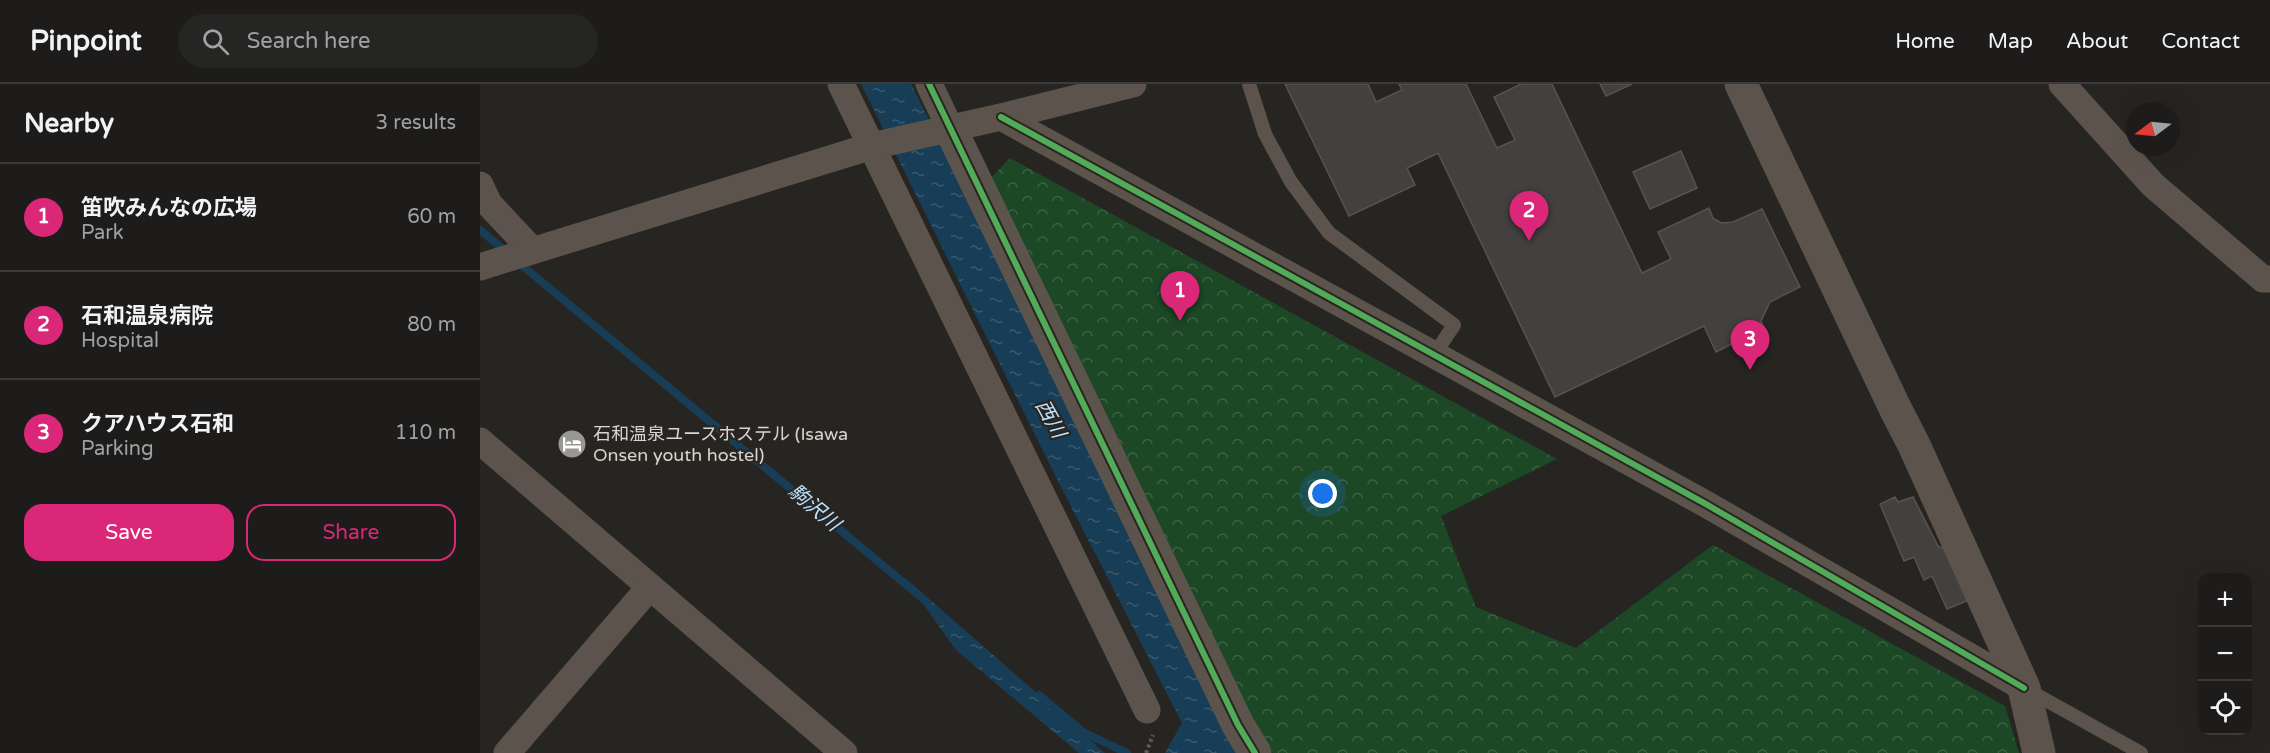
<!DOCTYPE html>
<html lang="en">
<head>
<meta charset="utf-8">
<style>
  body { margin:0; font-family:"Varela Round","Noto Sans JP",sans-serif; background:#252523; color:#f1f3f6 }
  .controls { position:absolute; right:18px; bottom:18px; display:grid; overflow:hidden; border-radius:12px; box-shadow:0 6px 24px #0002 }
  .controls button { width:54px; height:54px; display:grid; place-items:center; padding:0; border:0; border-bottom:2px solid #3b3a39; background:#1d1c1a; color:#f1f3f6; font:30px sans-serif }
  .compass { position:absolute; left:1646px; top:18px; width:54px; height:54px; border-radius:50%; background:#1d1c1a; box-shadow:0 6px 24px #0002; rotate:254deg }
  .you { position:absolute; left:843px; top:410px; width:21px; height:21px; margin:-15px; border:4px solid #fff; border-radius:50%; background:#1a73e8; box-shadow:0 0 0 9px #1a73e833 }
  .badge { display:grid; place-items:center; width:39px; height:39px; border-radius:50%; background:#db2777; color:#fff; font-size:20px; font-weight:700 }
  .pin { position:absolute; translate:-50% -50px; filter:drop-shadow(0 2px 3px #0008) }
  .pin::after { content:''; position:absolute; top:32px; width:21px; height:18px; background:inherit; clip-path:polygon(0 0,100% 0,50% 100%) }
  .list { margin:0; padding:0; list-style:none }
  h2 { display:flex; justify-content:space-between; align-items:center; height:78px; margin:0; padding:0 24px; font-size:26px }
  h2 small { font-size:20px; font-weight:400; color:#a0a1a2 }
  .list li { display:grid; grid-template-columns:39px 1fr auto; gap:18px; align-items:center; box-sizing:border-box; height:108px; padding:0 24px; border-top:2px solid #3b3a39 }
  .list b { display:block; font-size:22px; white-space:nowrap }
  .list p { margin:0; font-size:20px; white-space:nowrap; color:#a0a1a2 }
  .list em { font-size:20px; font-style:normal; color:#a0a1a2 }
  .actions { display:flex; gap:12px; padding:18px 24px }
  .actions a { flex:1; padding:14px 0; border:2px solid #db2777; border-radius:18px; text-align:center; font-size:21px; color:#db2777 }
  .actions .main { background:#db2777; color:#fff }
  .icon { flex:none; width:33px; height:33px; fill:none; stroke:currentColor; stroke-width:2; stroke-linecap:round; stroke-linejoin:round }
  .map { position:relative; flex:none; width:1790px; height:669px; overflow:hidden }
  header { display:flex; align-items:center; gap:36px; box-sizing:border-box; height:84px; padding:0 30px; background:#1d1c1a; border-bottom:2px solid #3b3a39 }
  header strong { font-size:28px }
  nav { display:flex; gap:33px; margin-inline-start:auto; font-size:21px }
  .search { width:420px; height:54px; background:#252523; display:flex; align-items:center; gap:15px; box-sizing:border-box; padding:0 21px; border-radius:33px; color:#a0a1a2; font-size:22px }
  main { display:flex }
  aside { flex:1; background:#1d1c1a }
  .map>svg:first-child { display:block }
  .park { fill:url(#park-crowns) }
  .water { fill:url(#water-ripples) }
  .lines { fill:none; stroke-linecap:round; stroke-linejoin:round }
  .stream { stroke:#183e57; stroke-width:8 }
  .building { fill:#43403f; stroke:#565352; stroke-width:1.5 }
  .path { stroke:#605b56; stroke-width:4; stroke-dasharray:3 3; stroke-linecap:butt }
  .service { stroke:#5c544c; stroke-width:14 }
  .minor { stroke:#5c544c; stroke-width:27 }
  .tertiary { stroke:#5c544c; stroke-width:33 }
  .cycleway-casing { stroke:#292520; stroke-width:10 }
  .cycleway { stroke:#51ab58; stroke-width:6 }
  .labels { text-anchor:middle; dominant-baseline:central; stroke-width:4.5; stroke-linejoin:round; paint-order:stroke }
  .poi-label { font-size:18px; fill:#d7d5d1; stroke:#292520; text-anchor:start }
  .water-label { font-size:20px; font-style:italic; fill:#bce1fe; stroke:#292520 }
</style>
</head>
<body>
<header>
<strong>Pinpoint</strong>
<div class="search"><svg class="icon" aria-label="search" viewBox="0 0 24 24"><circle cx="10" cy="10" r="6"/><path d="M15 15l6 6"/></svg>Search here</div>
<nav><a>Home</a><a>Map</a><a>About</a><a>Contact</a></nav>
</header>
<main>
<aside>
<h2>Nearby<small>3 results</small></h2>
<ul class="list">
<li><span class="badge">1</span><div><b>笛吹みんなの広場</b><p>Park</p></div><em>60 m</em></li>
<li><span class="badge">2</span><div><b>石和温泉病院</b><p>Hospital</p></div><em>80 m</em></li>
<li><span class="badge">3</span><div><b>クアハウス石和</b><p>Parking</p></div><em>110 m</em></li>
</ul>
<div class="actions"><a class="main">Save</a><a>Share</a></div>
</aside>
<div class="map">
<svg width="1790" height="669" viewBox="0 0 1790 669">
  <defs>
    <pattern id="park-crowns" width="20" height="18" patternUnits="userSpaceOnUse" patternTransform="scale(1.5)"><rect width="20" height="18" fill="#1c4826"/><path d="M2 6a3 3 0 1 1 6 0M12 15a3 3 0 1 1 6 0" fill="none" stroke="#3c6244"/></pattern>
    <pattern id="water-ripples" width="26" height="14" patternUnits="userSpaceOnUse" patternTransform="scale(1.5)"><rect width="26" height="14" fill="#183e57"/><path d="M2 4q2-2 4 0t4 0M15 11q2-2 4 0t4 0" fill="none" stroke="#39596e"/></pattern>
  </defs>
  <rect width="100%" height="100%" fill="#272522"/>
  <path class="park" d="M 530,74 L 1077,375 L 961,432 L 996,523 L 1096,564 L 1233,461 L 1525,622 L 1539,669 L 793,669 L 787,663 L 507,98 Z"/>
  <g class="water">
    <path d="M 381,0 L 431,0 L 622,374 L 762,669 L 685,669 L 702,639 L 575,391 Z"/>
    <path d="M 424,493 L 625,669 L 599,669 L 476,566 Z"/>
  </g>
  <g class="lines">
    <g class="stream">
      <path d="M 0,146 L 27,168"/>
      <path d="M 38,178 L 442,514"/>
      <path d="M 559,611 L 603,648 L 647,669"/>
    </g>
  </g>
  <g class="building">
    <path d="M 805,0 L 888,0 L 896,18 L 922,6 L 919,0 L 986,0 L 1017,64 L 1035,56 L 1014,13 L 1041,0 L 1072,0 L 1162,189 L 1191,175 L 1178,148 L 1229,124 L 1233,134 L 1241,139 L 1253,138 L 1282,125 L 1320,203 L 1290,218 L 1281,237 L 1284,244 L 1236,268 L 1224,242 L 1075,313 L 958,69 L 927,84 L 935,101 L 869,132 Z"/>
    <path d="M 1120,0 L 1152,0 L 1126,12 Z"/>
    <path d="M 1201,67 L 1217,104 L 1170,125 L 1153,88 Z"/>
    <path d="M 1415,413 L 1418,418 L 1433,413 L 1458,462 L 1470,467 L 1491,515 L 1467,525 L 1452,492 L 1444,496 L 1434,473 L 1424,477 L 1400,420 Z"/>
  </g>
  <g class="lines">
    <path class="path" d="M 666,669 L 673,651"/>
    <g class="service">
      <path d="M 769,0 L 785,50 L 811,98 L 849,149 L 974,241 L 954,271"/>
      <path d="M 1548,606 L 1661,669"/>
    </g>
    <g class="minor">
      <path d="M 361,0 L 667,626"/>
      <path d="M 449,0 L 470,44"/>
      <path d="M 1582,0 L 1673,101 L 1783,195 L 1790,195"/>
      <path d="M 521,33 L 1224,419 L 1544,604"/>
      <path d="M 0,101 L 9,120 L 52,166"/>
      <path d="M 0,183 L 392,62 L 521,33 L 653,0"/>
      <path d="M 0,357 L 364,669"/>
      <path d="M 27,669 L 169,504"/>
    </g>
    <g class="tertiary">
      <path d="M 1261,0 L 1415,324 L 1434,361 L 1544,604 L 1559,669"/>
      <path d="M 470,44 L 758,641 L 775,669"/>
    </g>
    <g class="cycleway-casing">
      <g id="cycleway">
        <path d="M 449,0 L 758,641 L 775,669"/>
        <path d="M 521,33 L 1224,419 L 1544,604"/>
      </g>
    </g>
    <use href="#cycleway" class="cycleway"/>
  </g>
  <defs>
    <g id="hotel-disc" transform="scale(1.5)"><circle r="9.5" fill="#999794" stroke="#292520"/><path d="M-6-4.5h1.5V1H6V5H4.5V3h-9V5H-6ZM-4 0a1.8 1.8 0 1 1 3.6 0ZM.5 0V-2.5h3Q6-2.5 6 0Z" fill="#fff"/></g>
  </defs>
  <g fill-rule="evenodd">
    <use href="#hotel-disc" x="92" y="360"/>
  </g>
  <g class="labels">
    <g class="poi-label">
      <text x="113" y="350">石和温泉ユースホステル (Isawa<tspan x="113" dy="21">Onsen youth hostel)</tspan></text>
    </g>
    <g class="water-label">
      <text transform="translate(570 335) rotate(61)">西川</text>
      <text transform="translate(334 424) rotate(40)">駒沢川</text>
    </g>
  </g>
</svg>
<div class="controls">
<button>+</button>
<button>−</button>
<button><svg class="icon" aria-label="locate" viewBox="0 0 24 24"><circle cx="12" cy="12" r="6"/><path d="M12 2v4M12 18v4M2 12h4M18 12h4"/></svg></button>
</div>
<svg class="compass" viewBox="-18 -18 36 36"><path d="M0-13l5 13h-10z" fill="#e53935"/><path d="M0 13l5-13h-10z" fill="#a0a1a2"/></svg>
<div class="you"></div>
<div class="pin badge" style="left:700px;top:237px">1</div>
<div class="pin badge" style="left:1049px;top:157px">2</div>
<div class="pin badge" style="left:1270px;top:286px">3</div>
</div>
</main>
</body>
</html>
